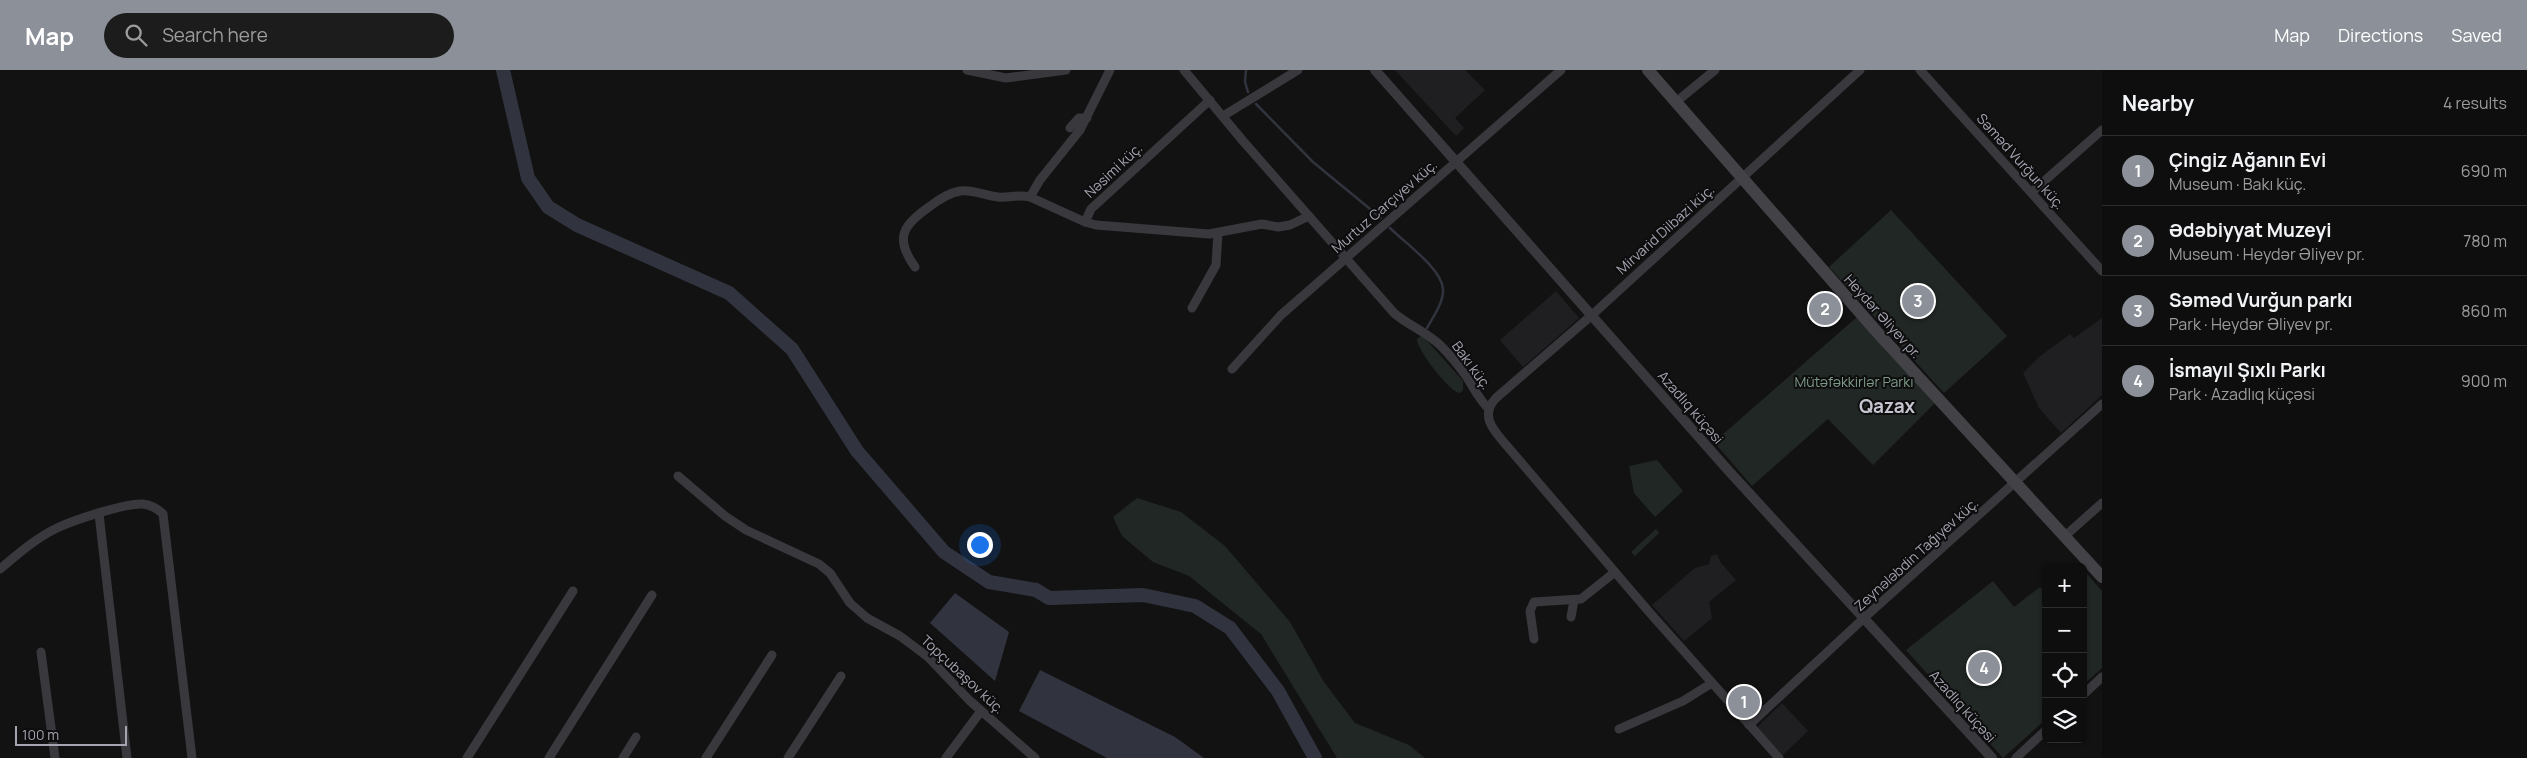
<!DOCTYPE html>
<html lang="en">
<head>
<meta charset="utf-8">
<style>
  body { margin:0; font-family:Manrope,sans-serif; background:#1c1c1c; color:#f1f3f6 }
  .controls { position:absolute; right:15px; bottom:15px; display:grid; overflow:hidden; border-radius:8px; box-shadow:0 1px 4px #0004 }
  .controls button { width:45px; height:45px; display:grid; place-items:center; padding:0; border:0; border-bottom:1px solid #2e2e2e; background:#0e0e0e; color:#f1f3f6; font:25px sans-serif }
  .scale { position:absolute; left:15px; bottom:12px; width:112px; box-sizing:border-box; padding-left:5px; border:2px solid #a5a5b2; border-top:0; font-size:14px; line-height:18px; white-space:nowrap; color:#a5a5b2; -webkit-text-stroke:4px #0d0d0e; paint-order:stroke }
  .you { position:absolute; left:979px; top:474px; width:18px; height:18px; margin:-12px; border:4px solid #fff; border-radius:50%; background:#1a73e8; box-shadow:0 0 0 8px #1a73e833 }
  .badge { display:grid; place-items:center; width:32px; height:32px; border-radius:50%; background:#8c9099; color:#fff; font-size:16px; font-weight:700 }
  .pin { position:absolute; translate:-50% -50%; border:2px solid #fff; box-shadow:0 1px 5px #0006 }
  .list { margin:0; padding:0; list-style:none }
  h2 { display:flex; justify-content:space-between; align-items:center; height:65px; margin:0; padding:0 20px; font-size:21px }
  h2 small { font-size:16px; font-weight:400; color:#9b9c9e }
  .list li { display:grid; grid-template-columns:32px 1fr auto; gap:15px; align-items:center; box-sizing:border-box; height:70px; padding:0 20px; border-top:1px solid #2e2e2e }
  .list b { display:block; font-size:19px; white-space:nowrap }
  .list p { margin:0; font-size:16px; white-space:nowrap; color:#9b9c9e }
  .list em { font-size:16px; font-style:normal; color:#9b9c9e }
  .icon { flex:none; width:28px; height:28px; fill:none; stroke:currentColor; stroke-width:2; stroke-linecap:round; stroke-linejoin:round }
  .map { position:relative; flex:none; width:2102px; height:688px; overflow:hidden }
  header { display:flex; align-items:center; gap:30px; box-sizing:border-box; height:70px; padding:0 25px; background:#8c9099; color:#fff }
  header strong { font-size:24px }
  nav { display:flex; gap:28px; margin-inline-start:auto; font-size:18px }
  .search { width:350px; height:45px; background:#1c1c1c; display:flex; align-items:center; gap:12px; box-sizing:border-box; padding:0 18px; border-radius:28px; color:#9b9c9e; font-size:19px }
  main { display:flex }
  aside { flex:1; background:#0e0e0e }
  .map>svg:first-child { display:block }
  .built { fill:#1f1e20 }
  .green { fill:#212724 }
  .water { fill:#31343e }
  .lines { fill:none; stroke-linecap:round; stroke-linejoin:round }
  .stream { stroke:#31343e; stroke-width:2.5 }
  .river { stroke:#31343e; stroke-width:14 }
  .minor { stroke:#39383d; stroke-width:9 }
  .tertiary { stroke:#39383d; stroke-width:10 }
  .secondary { stroke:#424247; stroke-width:12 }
  .labels { text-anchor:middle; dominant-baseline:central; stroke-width:4; stroke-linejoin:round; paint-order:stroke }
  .street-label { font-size:14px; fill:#a5a5b2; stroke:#0d0d0e }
  .park-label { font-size:14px; fill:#7e9b89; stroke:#0d0d0e }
  .district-label { font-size:19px; font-weight:bold; fill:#c6c5cf; stroke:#0d0d0e }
</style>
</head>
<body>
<header>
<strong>Map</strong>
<div class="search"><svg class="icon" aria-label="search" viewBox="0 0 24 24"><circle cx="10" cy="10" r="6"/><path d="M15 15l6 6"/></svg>Search here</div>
<nav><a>Map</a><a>Directions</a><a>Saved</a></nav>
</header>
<main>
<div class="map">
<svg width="2102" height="688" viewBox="0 0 2102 688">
  <rect width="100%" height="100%" fill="#121213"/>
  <g class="built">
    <path d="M 1395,0 L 1465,0 L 1485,20 L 1455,48 L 1464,58 L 1456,66 Z"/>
    <path d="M 1556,221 L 1579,248 L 1523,297 L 1500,270 Z"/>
    <path d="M 2102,248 L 2102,325 L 2061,363 L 2039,338 L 2023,303 L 2039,287 L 2070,264 L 2074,268 Z"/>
    <path d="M 1717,484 L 1721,493 L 1736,510 L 1709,532 L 1712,548 L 1684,571 L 1652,535 L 1695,498 L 1709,494 L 1711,486 Z"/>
    <path d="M 1782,633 L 1808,661 L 1783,685 L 1757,657 Z"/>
  </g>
  <g class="green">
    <path d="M 1891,140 L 2007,266 L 1944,323 L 1829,197 Z"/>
    <path d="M 1857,247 L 1936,332 L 1873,395 L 1828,349 L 1752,416 L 1714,372 Z"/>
    <path d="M 1422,265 L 1463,311 L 1463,320 L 1460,323 C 1450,323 1417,280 1417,269 Z"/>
    <path d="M 1657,390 L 1683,421 L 1655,447 L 1634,423 L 1629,396 Z"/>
    <path d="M 1137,428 L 1181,442 L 1225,476 L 1290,552 L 1324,612 L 1355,653 L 1409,675 L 1425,688 L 1337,688 L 1261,564 L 1189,506 L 1153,492 L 1122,466 L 1113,447 Z"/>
    <path d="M 1656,459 L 1659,463 L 1635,486 L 1631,482 Z"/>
    <path d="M 2087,504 L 2102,521 L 2102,598 L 2083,615 L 2083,507 Z"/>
    <path d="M 1993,511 L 2014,537 L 2040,517 L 2046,524 L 2046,649 L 2003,688 L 1906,580 Z"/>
  </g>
  <g class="water">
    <path d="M 1921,217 L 1928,224 L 1908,242 L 1901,235 Z"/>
    <path d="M 955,523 L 1009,562 L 995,611 L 930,553 Z"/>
    <path d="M 1040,600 L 1175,667 L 1204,688 L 1107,688 L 1019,641 Z"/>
  </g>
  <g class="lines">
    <g class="stream">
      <path d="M 1246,0 L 1245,12 L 1248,22"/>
      <path d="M 1256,34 L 1313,92 L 1381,148"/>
      <path d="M 1390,158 C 1404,172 1442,199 1443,219 C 1444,232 1433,247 1427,258"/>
    </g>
    <path class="river" d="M 503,0 L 528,108 L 548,137 L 577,155 L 729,223 L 792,279 L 857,381 L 944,482 L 989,512 L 1036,520 L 1049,528 L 1143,525 L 1195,536 L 1230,558 L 1278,621 L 1315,688"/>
    <g class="minor">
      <path d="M 967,0 L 1006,8 L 1066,0"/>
      <path d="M 1110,0 L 1080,60 L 1040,110 L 1030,127 L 1085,152 L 1091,139 L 1210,30"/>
      <path d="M 1184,0 L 1243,71 L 1394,243 C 1409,256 1427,262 1441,276 C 1450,285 1459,296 1466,306 C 1474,318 1478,328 1488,338"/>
      <path d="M 1920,0 L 2102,201"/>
      <path d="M 1676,32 L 1715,0"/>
      <path d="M 1223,46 L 1298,0"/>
      <path d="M 1070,58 L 1079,48 L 1087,48"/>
      <path d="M 2032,122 L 2102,60"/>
      <path d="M 1085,152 L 1096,155 L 1209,164 L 1262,154 L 1278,157 L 1290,155 L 1309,146"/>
      <path d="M 915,197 C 894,168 903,155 929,137 C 938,130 949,123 960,121 C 972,119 986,126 998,127 C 1009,128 1019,124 1030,127"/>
      <path d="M 1192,238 L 1216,195 L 1218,163"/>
      <path d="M 1232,299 L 1281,245 L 1561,0"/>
      <path d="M 678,406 L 725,446 L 746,460 L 819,494 L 830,503 L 850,533 L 867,548 L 900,566 L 928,587 L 969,630 L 1035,688"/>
      <path d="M 99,444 L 127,688"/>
      <path d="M 2065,466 L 2102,433"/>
      <path d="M 0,499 C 18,484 36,468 57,458 C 74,450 125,433 143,434 C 151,435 158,439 163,444 L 192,688"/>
      <path d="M 1571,547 L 1574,530"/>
      <path d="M 1534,569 L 1530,541 L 1534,532 L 1581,529 L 1615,502"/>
      <path d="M 41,582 L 55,688"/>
      <path d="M 2083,625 L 2102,607"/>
      <path d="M 1749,655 L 1864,548 L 2102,334"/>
      <path d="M 1619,659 L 1683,631 L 1712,613"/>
      <path d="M 467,688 L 573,521"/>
      <path d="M 549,688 L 652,525"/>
      <path d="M 623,688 L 636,667"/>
      <path d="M 706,688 L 772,585"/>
      <path d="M 788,688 L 841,606"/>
      <path d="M 946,688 L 981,641"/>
      <path d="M 1779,688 L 1650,543 L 1507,376 C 1494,361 1479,346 1496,328 L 1592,245 L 1860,0"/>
      <path d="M 2016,688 L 2046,660"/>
    </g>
    <path class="tertiary" d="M 1375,0 L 1727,399 L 1992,688"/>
    <path class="secondary" d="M 1648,0 L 1877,262 L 2102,507"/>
  </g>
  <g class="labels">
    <g class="street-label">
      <text transform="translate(2021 91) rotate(48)">Səməd Vurğun küç.</text>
      <text transform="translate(1113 100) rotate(-43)">Nəsimi küç.</text>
      <text transform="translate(1384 136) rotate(-41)">Murtuz Carçıyev küç.</text>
      <text transform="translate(1665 159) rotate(-42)">Mirvarid Dilbazi küç.</text>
      <text transform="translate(1883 246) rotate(48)">Heydər Əliyev pr.</text>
      <text transform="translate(1472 295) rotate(54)">Bakı küç.</text>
      <text transform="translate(1691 337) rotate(49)">Azadlıq küçəsi</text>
      <text transform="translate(1916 484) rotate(-42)">Zeynələbdin Tağıyev küç.</text>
      <text transform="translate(963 604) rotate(43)">Topçubaşov küç.</text>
      <text transform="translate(1963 636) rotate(48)">Azadlıq küçəsi</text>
    </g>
    <g class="park-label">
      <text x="1854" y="311">Mütəfəkkirlər Parkı</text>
    </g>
    <g class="district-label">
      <text x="1887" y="336">Qazax</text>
    </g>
  </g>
</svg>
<div class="controls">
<button>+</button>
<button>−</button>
<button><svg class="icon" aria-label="locate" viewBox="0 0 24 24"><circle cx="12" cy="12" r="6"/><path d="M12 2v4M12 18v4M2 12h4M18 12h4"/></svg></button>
<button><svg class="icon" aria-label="layers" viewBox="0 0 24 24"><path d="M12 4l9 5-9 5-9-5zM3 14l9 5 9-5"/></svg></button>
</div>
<div class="scale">100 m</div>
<div class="you"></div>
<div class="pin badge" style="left:1744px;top:632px">1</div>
<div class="pin badge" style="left:1825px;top:239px">2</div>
<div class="pin badge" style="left:1918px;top:231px">3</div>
<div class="pin badge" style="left:1984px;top:598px">4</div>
</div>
<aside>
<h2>Nearby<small>4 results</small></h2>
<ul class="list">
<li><span class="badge">1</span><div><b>Çingiz Ağanın Evi</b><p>Museum · Bakı küç.</p></div><em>690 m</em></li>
<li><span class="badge">2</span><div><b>Ədəbiyyat Muzeyi</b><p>Museum · Heydər Əliyev pr.</p></div><em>780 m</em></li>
<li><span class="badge">3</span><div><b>Səməd Vurğun parkı</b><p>Park · Heydər Əliyev pr.</p></div><em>860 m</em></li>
<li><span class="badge">4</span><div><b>İsmayıl Şıxlı Parkı</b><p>Park · Azadlıq küçəsi</p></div><em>900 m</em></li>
</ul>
</aside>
</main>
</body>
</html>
